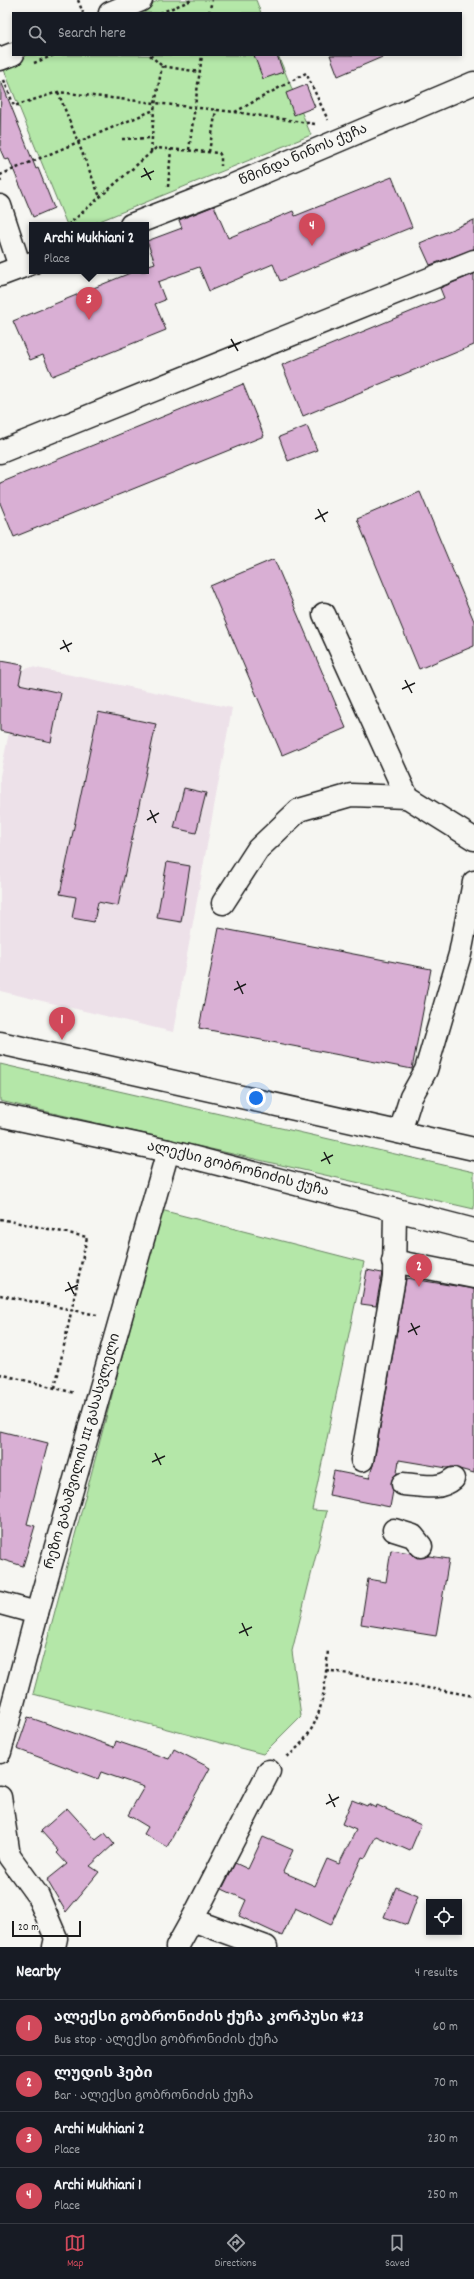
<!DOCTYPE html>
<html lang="en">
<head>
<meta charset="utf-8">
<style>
  body { margin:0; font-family:Dekko,"Noto Sans Georgian",sans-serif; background:#20242c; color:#f1f3f6 }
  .controls { position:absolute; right:12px; bottom:12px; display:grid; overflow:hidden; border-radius:0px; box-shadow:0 2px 6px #0003 }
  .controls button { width:36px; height:36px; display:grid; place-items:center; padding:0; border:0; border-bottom:1px solid #363941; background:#171b24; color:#f1f3f6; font:20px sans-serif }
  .scale { position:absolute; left:12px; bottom:10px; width:69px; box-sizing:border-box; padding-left:4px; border:2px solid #1c1c1c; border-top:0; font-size:11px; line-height:14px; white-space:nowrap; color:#1c1c1c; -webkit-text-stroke:3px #f6f6f2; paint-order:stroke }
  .you { position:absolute; left:256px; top:1098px; width:14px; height:14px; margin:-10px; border:3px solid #fff; border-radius:50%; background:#1a73e8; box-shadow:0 0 0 6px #1a73e833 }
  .badge { display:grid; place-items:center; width:26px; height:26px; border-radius:50%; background:#d1495b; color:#fff; font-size:13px; font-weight:700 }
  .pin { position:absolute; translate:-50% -33px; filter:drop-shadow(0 1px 2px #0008) }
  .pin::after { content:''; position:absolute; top:21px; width:14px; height:12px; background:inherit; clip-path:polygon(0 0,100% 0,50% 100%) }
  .popup { position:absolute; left:29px; top:222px; width:120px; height:52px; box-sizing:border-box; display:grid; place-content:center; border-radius:0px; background:#171b24; filter:drop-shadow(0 1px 3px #0005); font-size:13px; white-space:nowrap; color:#9ea1a6 }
  .popup b { font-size:15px; color:#f1f3f6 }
  .popup::after { content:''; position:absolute; left:50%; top:100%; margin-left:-8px; border:8px solid transparent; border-top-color:#171b24 }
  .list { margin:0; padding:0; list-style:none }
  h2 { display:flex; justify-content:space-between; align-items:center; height:52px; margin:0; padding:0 16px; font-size:17px }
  h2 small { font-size:13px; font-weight:400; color:#9ea1a6 }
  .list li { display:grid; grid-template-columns:26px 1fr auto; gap:12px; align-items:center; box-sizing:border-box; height:56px; padding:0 16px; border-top:1px solid #363941 }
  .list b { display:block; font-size:15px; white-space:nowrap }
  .list p { margin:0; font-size:13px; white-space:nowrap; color:#9ea1a6 }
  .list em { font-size:13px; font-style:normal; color:#9ea1a6 }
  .icon { flex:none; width:22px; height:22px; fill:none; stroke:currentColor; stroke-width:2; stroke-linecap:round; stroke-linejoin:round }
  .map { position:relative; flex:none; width:474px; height:1947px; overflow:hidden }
  .search { position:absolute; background:#171b24; box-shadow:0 2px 6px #0003; left:12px; right:12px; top:12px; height:44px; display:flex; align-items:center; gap:10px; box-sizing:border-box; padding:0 14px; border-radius:0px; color:#9ea1a6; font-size:15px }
  .sheet { height:276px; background:#171b24 }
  nav { display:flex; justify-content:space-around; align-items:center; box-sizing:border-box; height:56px; border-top:1px solid #363941; background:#171b24; font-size:11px; color:#9ea1a6 }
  nav a { display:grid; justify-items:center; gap:2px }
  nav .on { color:#d1495b }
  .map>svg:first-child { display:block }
  .built { fill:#ede1e9 }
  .green { fill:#b4e7a8; stroke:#688262 }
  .building { fill:#d9afd4; stroke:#1c1c1c }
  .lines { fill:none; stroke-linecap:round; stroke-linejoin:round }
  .minor-casing { stroke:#1c1c1c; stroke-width:25 }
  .major-casing { stroke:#1c1c1c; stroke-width:25 }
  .path { stroke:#1c1c1c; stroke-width:2.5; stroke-dasharray:3 3; stroke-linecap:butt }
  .minor { stroke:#f6f6f2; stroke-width:22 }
  .major { stroke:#f6f6f2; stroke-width:22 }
  .ticks { fill:none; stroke:#1c1c1c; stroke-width:1.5 }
  .labels { text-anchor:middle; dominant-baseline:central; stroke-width:3.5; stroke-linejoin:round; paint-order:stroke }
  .street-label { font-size:14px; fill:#1c1c1c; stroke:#f6f6f2 }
</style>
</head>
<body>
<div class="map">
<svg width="474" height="1947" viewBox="0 0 474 1947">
  <rect width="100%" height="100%" fill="#f6f6f2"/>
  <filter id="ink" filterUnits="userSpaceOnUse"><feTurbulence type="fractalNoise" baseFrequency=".025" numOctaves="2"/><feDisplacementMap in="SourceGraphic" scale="8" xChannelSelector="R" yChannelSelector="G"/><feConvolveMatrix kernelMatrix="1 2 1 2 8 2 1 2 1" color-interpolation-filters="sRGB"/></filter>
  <g filter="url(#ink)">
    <path class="built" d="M 32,667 L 232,708 L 173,1032 L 0,991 L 0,776 L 22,670 Z"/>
    <g class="green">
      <path d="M 160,0 L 256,0 L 261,13 L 129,13 Z"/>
      <path d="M 26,55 L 278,55 L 311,135 L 90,225 L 67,225 L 2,65 Z"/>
      <path d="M 0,1064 L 474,1172 L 474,1209 L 0,1101 Z"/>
      <path d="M 161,1210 L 364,1262 L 312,1510 L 327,1511 L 292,1651 L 301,1716 L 263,1754 L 33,1694 Z"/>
    </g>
    <g class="building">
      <path d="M 254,55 L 277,55 L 283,72 L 263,79 Z"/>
      <path d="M 330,55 L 387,55 L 338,76 Z"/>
      <path d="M 1,81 L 36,169 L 38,168 L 54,208 L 33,217 L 9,159 L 5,160 L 0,149 Z"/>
      <path d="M 306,85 L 315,107 L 294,115 L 286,93 Z"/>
      <path d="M 392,177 L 412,227 L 280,281 L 273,264 L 209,291 L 199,267 L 158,282 L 165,300 L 155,304 L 166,330 L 52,376 L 43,355 L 30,360 L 13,321 L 135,271 L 146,271 L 146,266 L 155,263 L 147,241 L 182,228 L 179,220 L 214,206 L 228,238 L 293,211 L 295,216 Z"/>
      <path d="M 474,220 L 474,249 L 430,265 L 420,243 Z"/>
      <path d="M 474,274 L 474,345 L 303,416 L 282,365 L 444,298 L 440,288 Z"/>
      <path d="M 243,384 L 264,436 L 14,537 L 0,503 L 0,483 Z"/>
      <path d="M 307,426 L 317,450 L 288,461 L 279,437 Z"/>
      <path d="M 420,492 L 474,621 L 474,646 L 419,669 L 357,519 Z"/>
      <path d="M 274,559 L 346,728 L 282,755 L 210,586 Z"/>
      <path d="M 0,661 L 23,665 L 19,684 L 61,693 L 51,742 L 0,731 Z"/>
      <path d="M 98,712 L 156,724 L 118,906 L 98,902 L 94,922 L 72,918 L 76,897 L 60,894 Z"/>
      <path d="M 184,788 L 206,793 L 196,833 L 174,828 Z"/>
      <path d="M 167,862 L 190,866 L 181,922 L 157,918 Z"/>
      <path d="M 219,928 L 431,969 L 412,1069 L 199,1028 Z"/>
      <path d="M 367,1270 L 382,1273 L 376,1306 L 361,1304 Z"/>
      <path d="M 406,1278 L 474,1289 L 474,1473 L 452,1467 L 447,1468 L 399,1460 L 397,1473 L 391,1483 L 393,1491 L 390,1507 L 329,1495 L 334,1471 L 369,1478 L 374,1462 Z"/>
      <path d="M 0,1431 L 48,1443 L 27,1524 L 35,1526 L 23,1566 L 0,1559 Z"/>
      <path d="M 391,1550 L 411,1553 L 417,1558 L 429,1556 L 449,1559 L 436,1636 L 361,1624 L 368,1579 L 386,1582 Z"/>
      <path d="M 28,1717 L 114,1747 L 116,1741 L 169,1759 L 174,1749 L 210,1768 L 167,1847 L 144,1834 L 148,1827 L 128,1815 L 144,1787 L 101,1772 L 98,1779 L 17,1749 Z"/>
      <path d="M 352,1800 L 367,1806 L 368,1804 L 376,1808 L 377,1805 L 421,1825 L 410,1851 L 376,1836 L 365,1858 L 362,1857 L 331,1925 L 295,1908 L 282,1936 L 239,1916 L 246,1900 L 222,1889 L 235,1863 L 248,1869 L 263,1837 L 293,1850 L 283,1872 L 315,1886 L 327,1859 L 339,1864 L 356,1830 L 342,1824 Z"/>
      <path d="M 67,1808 L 96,1840 L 105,1833 L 114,1844 L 90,1866 L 99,1872 L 66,1912 L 47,1880 L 67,1864 L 57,1853 L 59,1851 L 41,1831 Z"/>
      <path d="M 396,1887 L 418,1896 L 407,1925 L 384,1917 Z"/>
    </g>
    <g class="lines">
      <g class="minor-casing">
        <g id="minor">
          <path d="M 110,13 L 141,0"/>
          <path d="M 0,59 L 13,54"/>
          <path d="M 0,206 L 20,267"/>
          <path id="s1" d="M 131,225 L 229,187 L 474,83"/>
          <path d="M 0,275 L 32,263"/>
          <path d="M 0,452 L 474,261"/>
          <path d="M 324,614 L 407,797 L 474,839"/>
          <path d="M 223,903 L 258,849 L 299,810 L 351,795 L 407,797"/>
          <path d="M 400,1132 L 411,1097 L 426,1070 L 460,954 L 474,882"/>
          <path d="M 393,1261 L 474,1277"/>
          <path d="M 362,1460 L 394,1278 L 395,1210"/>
          <path d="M 403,1484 C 420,1485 439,1491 453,1479"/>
          <path d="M 394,1530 L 413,1536 L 421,1546"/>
          <path d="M 0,1603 L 37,1613"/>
          <path id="s2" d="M 0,1752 L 37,1613 L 168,1151"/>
          <path d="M 0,1797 L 9,1856 L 38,1896 L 56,1938 L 54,1947"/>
          <path d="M 192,1920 L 266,1947"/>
          <path d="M 177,1947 L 192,1920 L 269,1771"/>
        </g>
      </g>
      <g class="major-casing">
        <g id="major">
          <path d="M 0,1043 L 474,1149"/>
          <path id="s3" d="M 0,1115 L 168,1151 L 474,1230"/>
        </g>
      </g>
      <g class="path">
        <path d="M 78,0 L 83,13"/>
        <path d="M 160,13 L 192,0"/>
        <path d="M 209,13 L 212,0"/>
        <path d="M 150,55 L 162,66 L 199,72"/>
        <path d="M 34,63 L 54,55"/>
        <path d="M 4,80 L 14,106 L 58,92 L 235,112 L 315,124"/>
        <path d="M 58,92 L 100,197"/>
        <path d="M 235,112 L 306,73 L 328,120"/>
        <path d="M 122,139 L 152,138"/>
        <path d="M 189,150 L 202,55"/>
        <path d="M 151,152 L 154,110"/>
        <path d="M 209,152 L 216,110"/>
        <path d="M 0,175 L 154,110 L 162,66"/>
        <path d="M 0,179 L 3,184"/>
        <path d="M 168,187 L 171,149"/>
        <path d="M 68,225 L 156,148 L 219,153 L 221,156 L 221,166"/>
        <path d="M 0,1219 L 87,1237 L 55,1388"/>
        <path d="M 0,1295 L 97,1315"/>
        <path d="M 0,1374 L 75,1393"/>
        <path d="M 326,1670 L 474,1696"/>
        <path d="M 287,1757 C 324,1727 324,1694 328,1650"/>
      </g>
      <use href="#minor" class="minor"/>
      <use href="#major" class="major"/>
    </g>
  </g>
  <path class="ticks" d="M 144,168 L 151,180M 141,177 L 154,171M 231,339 L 238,351M 228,348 L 241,342M 318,509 L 325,522M 315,519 L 328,512M 63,640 L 69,652M 60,649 L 72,643M 405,680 L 412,693M 402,689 L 415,683M 150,810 L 156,823M 147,820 L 159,813M 237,981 L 243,994M 234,990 L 246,984M 324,1152 L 330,1164M 321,1161 L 333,1155M 68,1282 L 74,1294M 65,1291 L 78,1285M 411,1323 L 417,1335M 408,1332 L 420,1326M 155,1453 L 161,1465M 152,1462 L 165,1456M 242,1623 L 248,1636M 239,1633 L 252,1627M 329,1794 L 335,1807M 326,1804 L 339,1797"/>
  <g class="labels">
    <g class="street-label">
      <text stroke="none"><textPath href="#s1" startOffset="186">წმინდა ნინოს ქუჩა</textPath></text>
      <text stroke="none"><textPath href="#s3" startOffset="244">ალექსი გობრონიძის ქუჩა</textPath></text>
      <text stroke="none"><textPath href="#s2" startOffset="312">რეზო გაბაშვილის III გასასვლელი</textPath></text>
    </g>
  </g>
</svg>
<div class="controls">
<button><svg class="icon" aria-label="locate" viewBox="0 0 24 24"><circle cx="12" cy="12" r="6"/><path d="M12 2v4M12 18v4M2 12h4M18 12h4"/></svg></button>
</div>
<div class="scale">20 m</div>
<div class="you"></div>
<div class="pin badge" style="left:62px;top:1040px">1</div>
<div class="pin badge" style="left:419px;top:1287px">2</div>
<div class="pin badge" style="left:89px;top:320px">3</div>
<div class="popup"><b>Archi Mukhiani 2</b>Place</div>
<div class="pin badge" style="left:312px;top:246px">4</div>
<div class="search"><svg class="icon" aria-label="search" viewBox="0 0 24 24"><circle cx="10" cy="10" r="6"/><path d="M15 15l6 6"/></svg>Search here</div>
</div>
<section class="sheet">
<h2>Nearby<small>4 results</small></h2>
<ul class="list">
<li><span class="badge">1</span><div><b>ალექსი გობრონიძის ქუჩა კორპუსი #23</b><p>Bus stop · ალექსი გობრონიძის ქუჩა</p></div><em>60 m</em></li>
<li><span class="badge">2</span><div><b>ლუდის ჰები</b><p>Bar · ალექსი გობრონიძის ქუჩა</p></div><em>70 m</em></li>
<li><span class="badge">3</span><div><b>Archi Mukhiani 2</b><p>Place</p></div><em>230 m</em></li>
<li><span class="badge">4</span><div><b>Archi Mukhiani 1</b><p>Place</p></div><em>250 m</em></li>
</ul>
</section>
<nav>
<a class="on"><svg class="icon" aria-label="map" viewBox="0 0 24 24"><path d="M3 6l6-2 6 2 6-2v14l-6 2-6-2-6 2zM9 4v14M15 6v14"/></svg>Map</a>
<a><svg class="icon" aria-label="directions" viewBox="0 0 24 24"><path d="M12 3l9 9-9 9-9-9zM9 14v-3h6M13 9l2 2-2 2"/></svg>Directions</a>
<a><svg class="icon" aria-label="saved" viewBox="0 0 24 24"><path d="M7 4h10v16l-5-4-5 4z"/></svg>Saved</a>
</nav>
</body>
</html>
